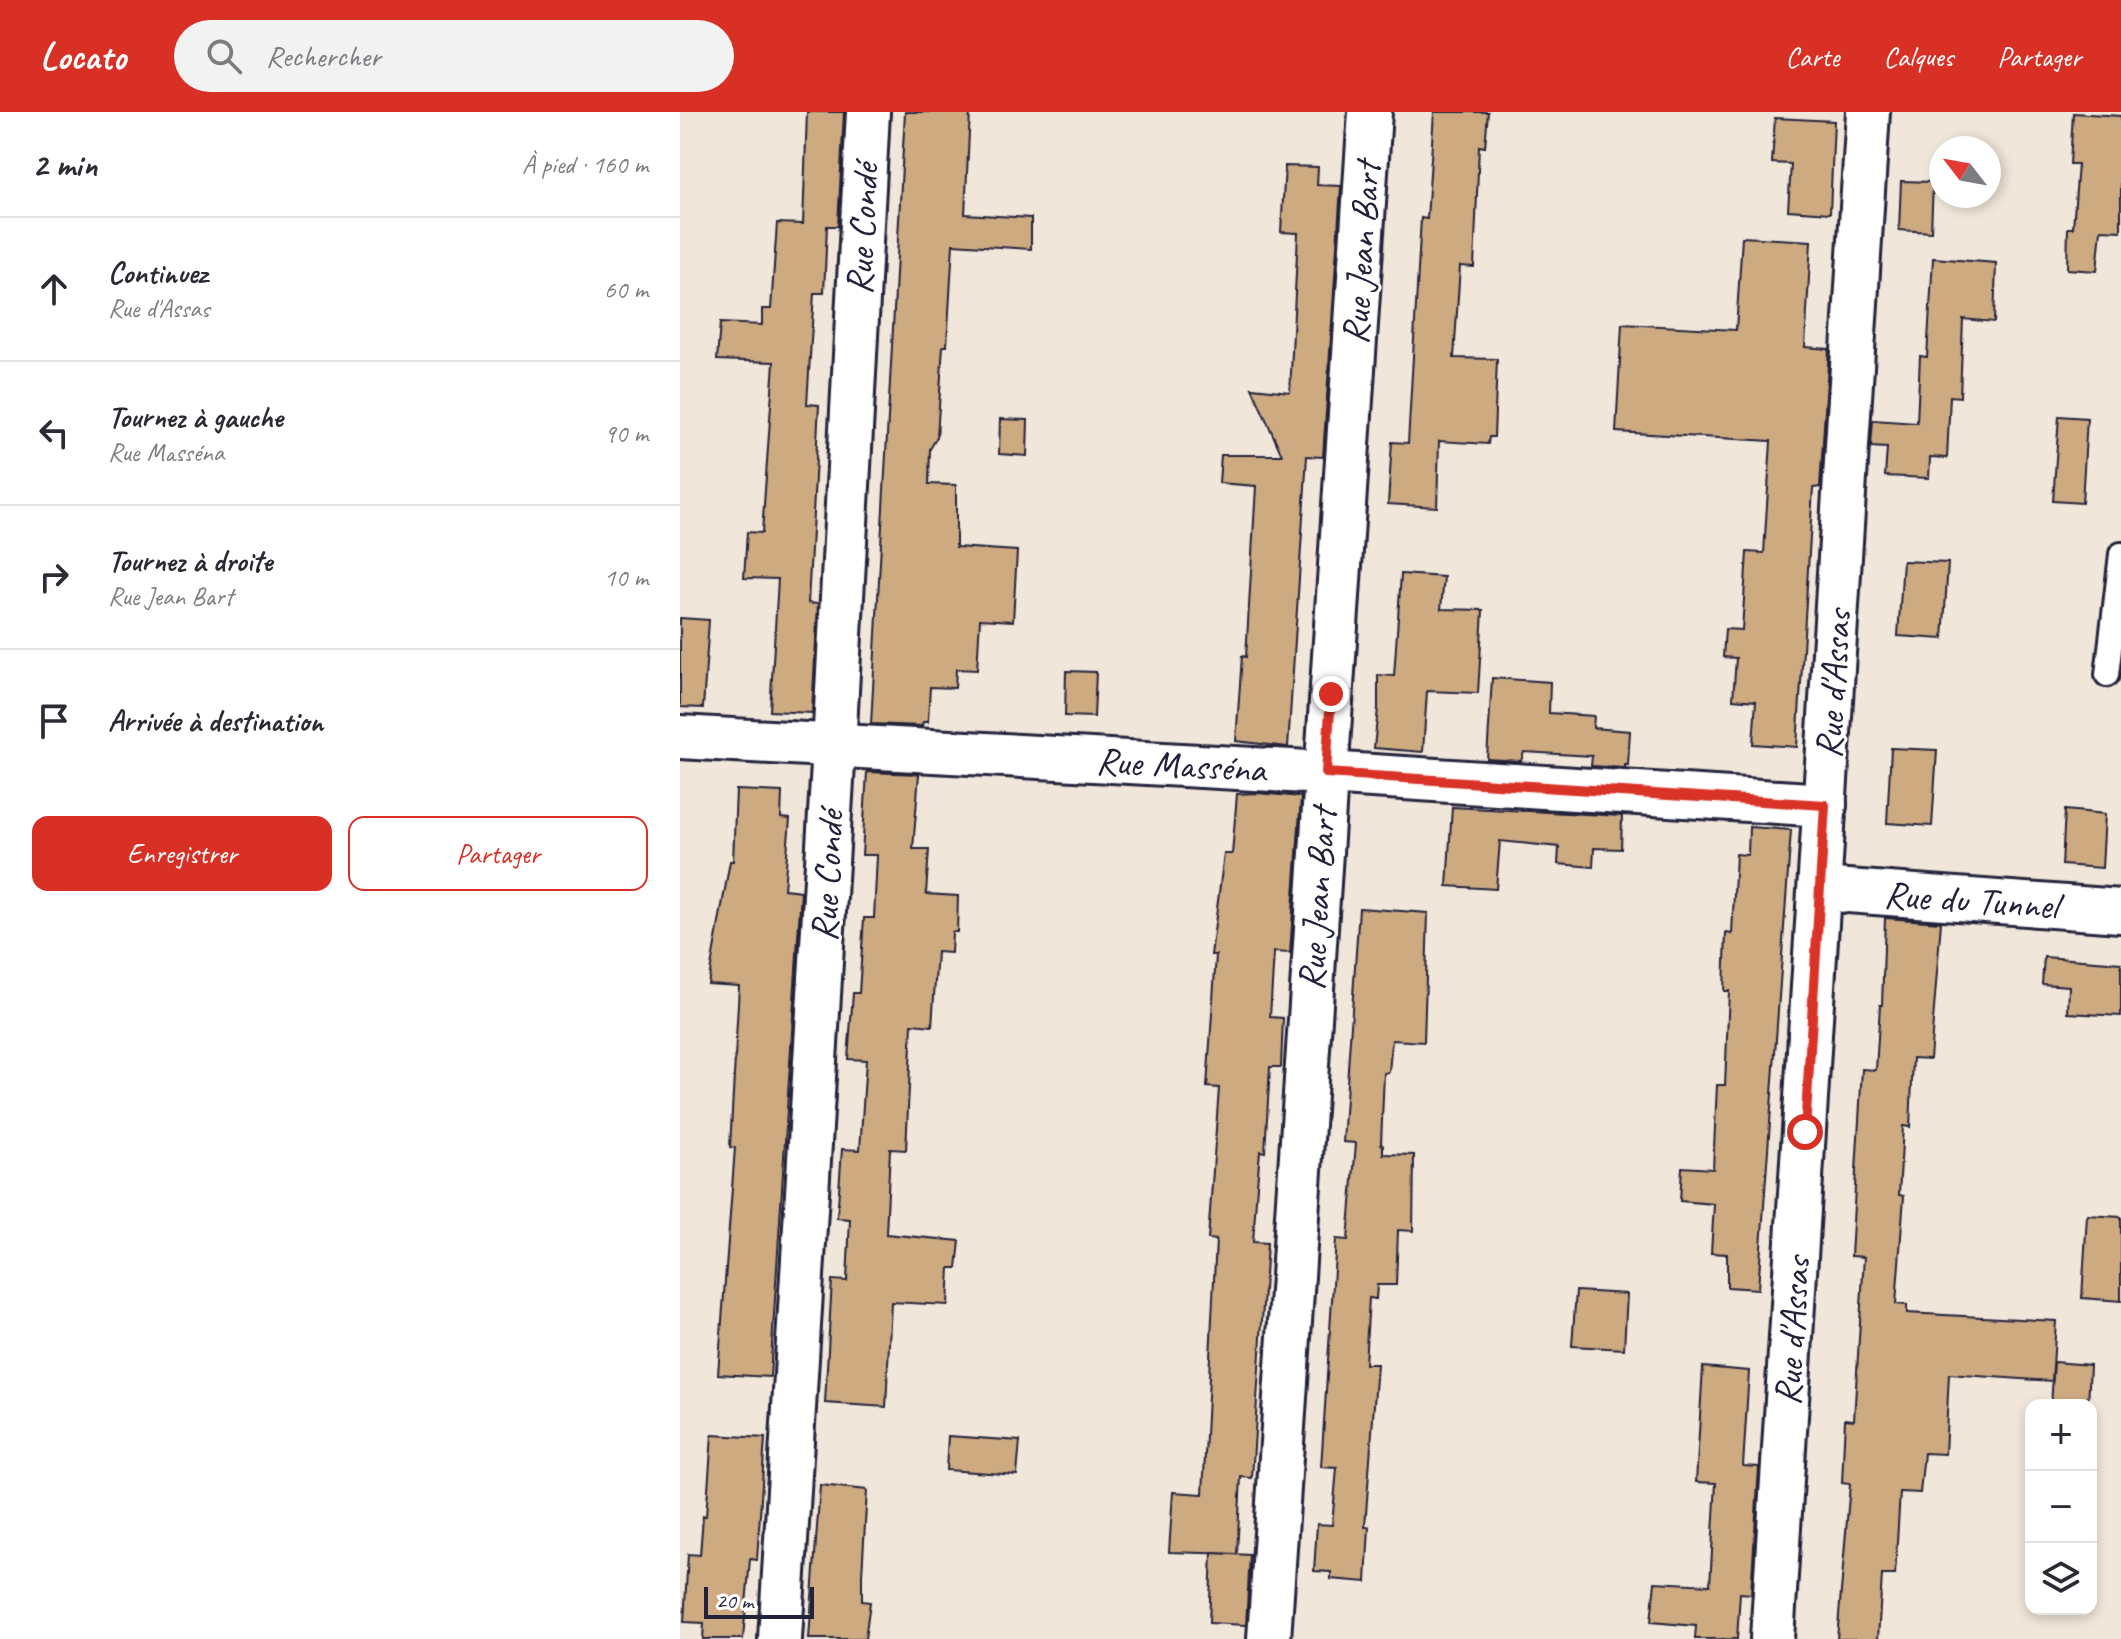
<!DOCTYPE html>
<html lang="fr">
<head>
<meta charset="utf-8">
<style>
  body { margin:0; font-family:Caveat,sans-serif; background:#f2f2f3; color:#2b2b33 }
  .controls { position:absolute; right:24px; bottom:24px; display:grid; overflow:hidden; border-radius:16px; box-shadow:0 4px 12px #0003 }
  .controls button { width:72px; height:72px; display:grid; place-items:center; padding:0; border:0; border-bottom:2px solid #e1e1e2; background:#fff; color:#2b2b33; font:40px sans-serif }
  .compass { position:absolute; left:1249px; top:24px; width:72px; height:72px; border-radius:50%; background:#fff; box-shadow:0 4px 12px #0003; rotate:301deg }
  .scale { position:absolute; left:24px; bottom:20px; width:110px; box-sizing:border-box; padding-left:8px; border:4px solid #22223b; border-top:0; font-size:22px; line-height:28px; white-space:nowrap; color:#22223b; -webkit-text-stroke:6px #fff; paint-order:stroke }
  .stop { position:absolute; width:24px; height:24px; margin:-18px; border:6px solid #d93025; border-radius:50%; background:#fff }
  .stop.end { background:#d93025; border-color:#fff; box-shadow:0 2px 8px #0008 }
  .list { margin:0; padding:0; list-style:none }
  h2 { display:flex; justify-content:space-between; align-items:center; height:104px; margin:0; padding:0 32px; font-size:34px }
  h2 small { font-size:26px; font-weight:400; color:#7c7c81 }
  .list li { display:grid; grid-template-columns:52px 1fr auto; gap:24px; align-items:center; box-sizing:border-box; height:144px; padding:0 32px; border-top:2px solid #e1e1e2 }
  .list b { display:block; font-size:30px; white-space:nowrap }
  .list p { margin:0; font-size:26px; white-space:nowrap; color:#7c7c81 }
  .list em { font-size:26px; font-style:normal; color:#7c7c81 }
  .actions { display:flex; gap:16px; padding:24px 32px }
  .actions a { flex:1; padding:18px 0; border:2px solid #d93025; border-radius:16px; text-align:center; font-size:28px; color:#d93025 }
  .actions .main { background:#d93025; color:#fff }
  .icon { flex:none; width:44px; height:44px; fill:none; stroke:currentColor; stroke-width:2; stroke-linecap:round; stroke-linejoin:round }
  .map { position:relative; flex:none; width:1441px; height:1527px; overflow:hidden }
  header { display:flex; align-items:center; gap:48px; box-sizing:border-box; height:112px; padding:0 40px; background:#d93025; color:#fff }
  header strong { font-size:38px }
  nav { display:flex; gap:44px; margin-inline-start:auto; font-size:28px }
  .search { width:560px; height:72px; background:#f2f2f3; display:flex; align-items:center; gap:20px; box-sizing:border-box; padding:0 28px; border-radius:44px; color:#7c7c81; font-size:30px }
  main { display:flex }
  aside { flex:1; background:#fff }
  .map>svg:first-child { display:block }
  .building { fill:#ceaa81; stroke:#22223b; stroke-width:2 }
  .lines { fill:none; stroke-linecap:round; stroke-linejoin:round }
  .service-casing { stroke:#22223b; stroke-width:28 }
  .minor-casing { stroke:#22223b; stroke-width:48 }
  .service { stroke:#fff; stroke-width:22 }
  .minor { stroke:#fff; stroke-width:42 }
  .route { stroke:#d93025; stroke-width:10 }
  .labels { text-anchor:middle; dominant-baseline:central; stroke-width:6; stroke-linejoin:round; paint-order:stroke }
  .street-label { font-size:38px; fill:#22223b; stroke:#fff }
</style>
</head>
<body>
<header>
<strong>Locato</strong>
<div class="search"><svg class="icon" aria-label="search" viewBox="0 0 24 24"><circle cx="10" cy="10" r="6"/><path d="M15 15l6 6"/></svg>Rechercher</div>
<nav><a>Carte</a><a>Calques</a><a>Partager</a></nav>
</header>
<main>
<aside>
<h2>2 min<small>À pied · 160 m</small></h2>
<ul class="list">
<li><svg class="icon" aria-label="ahead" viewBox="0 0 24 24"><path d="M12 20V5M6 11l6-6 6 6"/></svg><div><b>Continuez</b><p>Rue d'Assas</p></div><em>60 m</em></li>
<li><svg class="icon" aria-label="left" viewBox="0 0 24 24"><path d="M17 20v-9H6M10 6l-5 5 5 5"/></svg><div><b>Tournez à gauche</b><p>Rue Masséna</p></div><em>90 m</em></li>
<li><svg class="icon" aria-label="right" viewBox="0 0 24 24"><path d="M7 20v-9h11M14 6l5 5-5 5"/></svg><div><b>Tournez à droite</b><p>Rue Jean Bart</p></div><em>10 m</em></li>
<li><svg class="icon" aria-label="arrive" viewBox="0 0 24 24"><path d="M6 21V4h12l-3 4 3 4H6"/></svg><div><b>Arrivée à destination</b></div></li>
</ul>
<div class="actions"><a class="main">Enregistrer</a><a>Partager</a></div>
</aside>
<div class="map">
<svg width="1441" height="1527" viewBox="0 0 1441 1527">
  <rect width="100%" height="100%" fill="#f0e6d9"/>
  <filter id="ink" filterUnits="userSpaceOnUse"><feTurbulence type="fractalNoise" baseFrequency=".0125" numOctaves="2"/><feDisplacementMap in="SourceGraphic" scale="16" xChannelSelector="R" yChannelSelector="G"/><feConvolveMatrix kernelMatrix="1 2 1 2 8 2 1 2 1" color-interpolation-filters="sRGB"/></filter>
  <g filter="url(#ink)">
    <g class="building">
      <path d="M 127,0 L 164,0 L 158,114 L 147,114 L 144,181 L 134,181 L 127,292 L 139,293 L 128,491 L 138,492 L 132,601 L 90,599 L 98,467 L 64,466 L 67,420 L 82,421 L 94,250 L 37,248 L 40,211 L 82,213 L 82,197 L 91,197 L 97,111 L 123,112 Z"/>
      <path d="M 225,0 L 290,0 L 285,102 L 351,106 L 351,137 L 273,132 L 267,234 L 263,234 L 257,325 L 250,337 L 249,372 L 276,373 L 276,435 L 337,439 L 333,509 L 300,507 L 297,558 L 276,557 L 275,576 L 250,575 L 248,610 L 243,610 L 242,614 L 191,612 Z"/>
      <path d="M 754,0 L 808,0 L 805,35 L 799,34 L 794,155 L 780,154 L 774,246 L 817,247 L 814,325 L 809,325 L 808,332 L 759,329 L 757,395 L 708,392 L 712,330 L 728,331 L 741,106 L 747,107 Z"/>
      <path d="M 1393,1 L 1441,4 L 1441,119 L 1421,118 L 1417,159 L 1387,157 L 1388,116 L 1393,116 L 1398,52 L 1390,52 Z"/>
      <path d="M 1095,6 L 1154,9 L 1150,101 L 1108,98 L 1111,52 L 1092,51 Z"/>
      <path d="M 605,54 L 638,55 L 637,73 L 661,74 L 643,345 L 627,344 L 608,635 L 556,629 L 562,544 L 566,545 L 576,374 L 539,371 L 541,343 L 602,343 L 572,276 L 610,280 L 618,121 L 601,120 Z"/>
      <path d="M 1221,69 L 1253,70 L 1251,120 L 1219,118 Z"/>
      <path d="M 1062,125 L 1131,129 L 1125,235 L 1149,237 L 1140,375 L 1133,376 L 1117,635 L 1073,632 L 1076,589 L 1053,587 L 1056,546 L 1043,545 L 1045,517 L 1062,518 L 1067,440 L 1084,441 L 1091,329 L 936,320 L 942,212 L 1056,218 Z"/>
      <path d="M 1253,146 L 1316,151 L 1314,210 L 1283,207 L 1280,285 L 1270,284 L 1267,346 L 1250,345 L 1249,366 L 1205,364 L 1207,336 L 1191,335 L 1193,308 L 1237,311 L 1240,244 L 1247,245 Z"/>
      <path d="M 1379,304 L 1407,306 L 1402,391 L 1373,389 Z"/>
      <path d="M 320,307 L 348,308 L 347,344 L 319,342 Z"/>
      <path d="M 1223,449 L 1268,451 L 1263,527 L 1218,524 Z"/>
      <path d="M 721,462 L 764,465 L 761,497 L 803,498 L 798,581 L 747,579 L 743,640 L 694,636 L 698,596 L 698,563 L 714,564 Z"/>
      <path d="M 0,506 L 29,508 L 23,596 L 0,595 Z"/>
      <path d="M 386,559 L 416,560 L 414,605 L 385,604 Z"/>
      <path d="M 812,566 L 870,570 L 869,601 L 914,604 L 913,616 L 950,619 L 948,653 L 945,653 L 945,656 L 911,654 L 912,644 L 844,640 L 841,649 L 807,647 Z"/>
      <path d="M 1211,636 L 1257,638 L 1252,714 L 1207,711 Z"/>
      <path d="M 187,660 L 239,662 L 233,737 L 249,737 L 246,782 L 278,784 L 277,820 L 272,820 L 271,841 L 257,840 L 252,914 L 232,912 L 226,1038 L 210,1037 L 206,1122 L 280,1129 L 277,1156 L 270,1156 L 268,1193 L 211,1190 L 206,1295 L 145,1291 L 152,1168 L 167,1169 L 170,1107 L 157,1106 L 162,1037 L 180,1038 L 186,948 L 168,947 L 173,881 L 179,881 L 184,806 L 194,806 L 197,743 L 182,743 Z"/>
      <path d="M 56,678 L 102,680 L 101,706 L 110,707 L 104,777 L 121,779 L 90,1265 L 38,1262 L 55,1036 L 50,1035 L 59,874 L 28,872 L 50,749 L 53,749 Z"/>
      <path d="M 577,681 L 621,685 L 610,841 L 594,840 L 590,905 L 603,906 L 601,955 L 590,955 L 585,1040 L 580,1039 L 577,1073 L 573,1130 L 587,1131 L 572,1366 L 561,1365 L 557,1442 L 489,1440 L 493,1380 L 523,1382 L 536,1128 L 528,1127 L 539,976 L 527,975 L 536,843 L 531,843 L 544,742 L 552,742 L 557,682 Z"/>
      <path d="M 772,695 L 942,704 L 941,737 L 914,736 L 913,755 L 878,752 L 879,735 L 820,729 L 816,777 L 767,774 Z"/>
      <path d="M 1385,698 L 1425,702 L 1422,756 L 1382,753 Z"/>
      <path d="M 1069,715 L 1111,718 L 1078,1177 L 1047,1175 L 1047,1142 L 1031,1141 L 1034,1092 L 1000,1089 L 1002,1055 L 1033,1057 L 1037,973 L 1045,973 L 1049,879 L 1044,879 L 1046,821 L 1052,822 L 1056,742 L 1068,743 Z"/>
      <path d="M 679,796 L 748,801 L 744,930 L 712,928 L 709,960 L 704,961 L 701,1032 L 703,1033 L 703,1042 L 734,1043 L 733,1119 L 718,1118 L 716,1173 L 697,1173 L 696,1187 L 689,1186 L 685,1252 L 697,1252 L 685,1415 L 689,1415 L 686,1470 L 651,1467 L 651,1460 L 634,1459 L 637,1412 L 652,1413 L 657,1356 L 641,1355 L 656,1127 L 668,1128 L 676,1031 L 663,1030 Z"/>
      <path d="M 1205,806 L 1261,810 L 1250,947 L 1233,946 L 1230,1015 L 1223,1014 L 1219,1083 L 1224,1084 L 1216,1192 L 1227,1193 L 1227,1201 L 1376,1209 L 1372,1269 L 1269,1262 L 1265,1342 L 1244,1341 L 1240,1381 L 1220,1380 L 1215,1463 L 1202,1463 L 1198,1527 L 1157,1527 L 1170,1372 L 1162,1371 L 1165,1307 L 1174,1308 L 1184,1145 L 1171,1144 L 1182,957 L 1196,958 L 1200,893 L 1202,893 Z"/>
      <path d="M 1364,845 L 1441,851 L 1441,904 L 1388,901 L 1389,874 L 1362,872 Z"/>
      <path d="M 1407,1103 L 1441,1105 L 1441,1189 L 1402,1186 Z"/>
      <path d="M 896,1179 L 947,1182 L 944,1237 L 892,1234 Z"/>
      <path d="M 1374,1250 L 1410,1253 L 1408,1293 L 1371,1293 Z"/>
      <path d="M 1023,1255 L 1069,1259 L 1063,1354 L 1079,1355 L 1071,1482 L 1060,1481 L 1057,1527 L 1015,1527 L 1016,1514 L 971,1510 L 975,1470 L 1030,1473 L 1036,1371 L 1016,1370 Z"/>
      <path d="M 32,1323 L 85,1326 L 77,1448 L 70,1447 L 63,1527 L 23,1527 L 24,1511 L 4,1510 L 8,1442 L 20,1443 L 23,1404 L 26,1404 Z"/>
      <path d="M 268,1324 L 340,1329 L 337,1363 L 266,1358 Z"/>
      <path d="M 140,1373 L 187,1378 L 182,1463 L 182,1489 L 190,1490 L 185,1527 L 129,1527 Z"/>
      <path d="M 532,1441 L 570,1443 L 566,1513 L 529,1511 Z"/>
    </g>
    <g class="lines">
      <g class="service-casing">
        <path id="service" d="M 1427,563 L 1441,442"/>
      </g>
      <g class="minor-casing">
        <g id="minor">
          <path d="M 0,625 L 646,661 L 1145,693"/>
          <path d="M 1140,777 L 1441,799"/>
          <path d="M 100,1527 L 154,635 L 188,0"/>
          <path d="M 589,1527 L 690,0"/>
          <path d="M 1092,1527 L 1188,0"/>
        </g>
      </g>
      <use href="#service" class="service"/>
      <use href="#minor" class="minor"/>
    </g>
  </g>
  <g class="lines" filter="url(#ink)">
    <path class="route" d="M 651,582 L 646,661 L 1145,693 L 1125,1020"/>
  </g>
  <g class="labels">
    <g class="street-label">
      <text transform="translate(182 117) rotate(-87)">Rue Condé</text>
      <text transform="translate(681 141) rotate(-86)">Rue Jean Bart</text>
      <text transform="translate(1153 572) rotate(-86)">Rue d'Assas</text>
      <text transform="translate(501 653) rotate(3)">Rue Masséna</text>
      <text transform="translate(147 764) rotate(-87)">Rue Condé</text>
      <text transform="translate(637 787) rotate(-86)">Rue Jean Bart</text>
      <text transform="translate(1291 788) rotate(4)">Rue du Tunnel</text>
      <text transform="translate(1112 1219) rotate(-86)">Rue d'Assas</text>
    </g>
  </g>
</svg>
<div class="controls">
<button>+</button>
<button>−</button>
<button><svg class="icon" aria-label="layers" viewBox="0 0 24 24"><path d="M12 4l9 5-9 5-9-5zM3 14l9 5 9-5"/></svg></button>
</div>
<svg class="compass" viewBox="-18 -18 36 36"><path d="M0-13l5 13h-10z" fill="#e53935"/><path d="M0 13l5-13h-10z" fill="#7c7c81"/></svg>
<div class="scale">20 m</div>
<div class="stop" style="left:1125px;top:1020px"></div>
<div class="stop end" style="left:651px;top:582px"></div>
</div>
</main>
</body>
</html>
